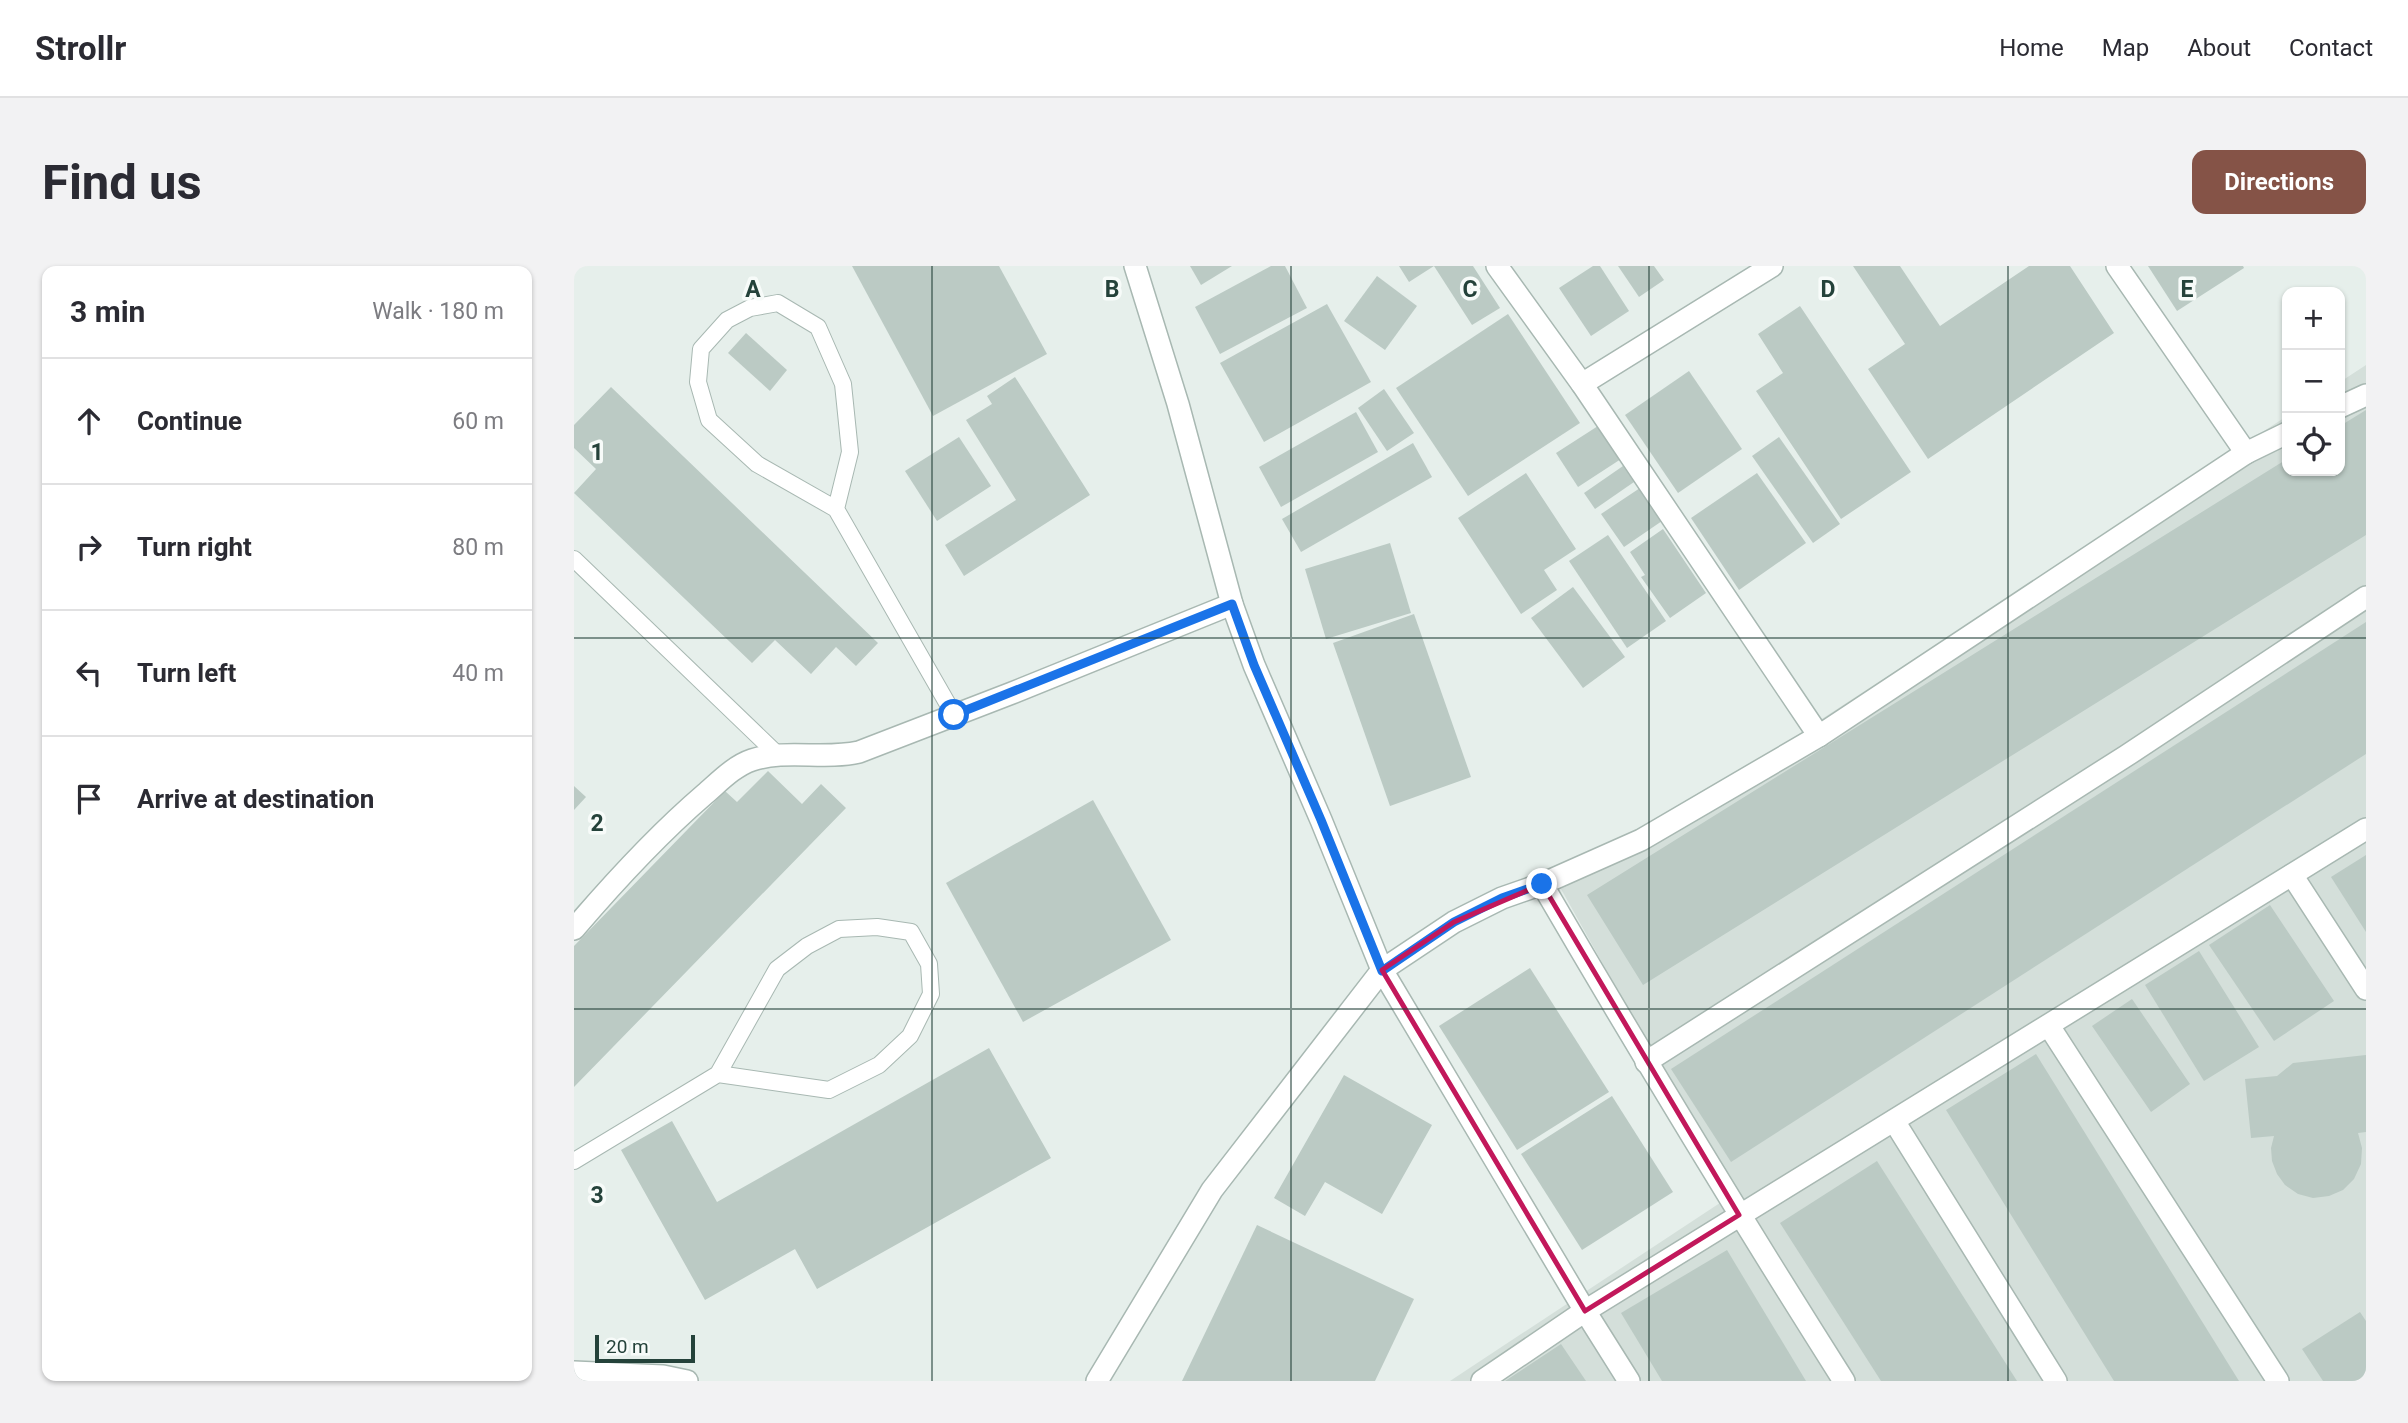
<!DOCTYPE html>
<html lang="en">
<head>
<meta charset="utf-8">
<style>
  body { margin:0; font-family:Roboto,sans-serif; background:#f2f2f3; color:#2b2b33 }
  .controls { position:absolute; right:21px; top:21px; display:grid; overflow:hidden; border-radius:14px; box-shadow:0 2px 5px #0004 }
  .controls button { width:63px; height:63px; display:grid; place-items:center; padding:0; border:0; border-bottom:2px solid #e1e1e2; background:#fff; color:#2b2b33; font:35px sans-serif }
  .scale { position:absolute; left:21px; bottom:18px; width:100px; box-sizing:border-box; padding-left:7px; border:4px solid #24423a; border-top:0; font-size:19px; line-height:24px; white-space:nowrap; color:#24423a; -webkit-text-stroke:5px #f7fbf9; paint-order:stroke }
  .stop { position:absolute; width:21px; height:21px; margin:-16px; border:5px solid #1a73e8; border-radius:50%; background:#fff }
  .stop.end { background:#1a73e8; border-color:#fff; box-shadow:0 2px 7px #0008 }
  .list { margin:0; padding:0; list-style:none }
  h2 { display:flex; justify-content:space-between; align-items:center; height:91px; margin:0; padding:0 28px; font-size:30px }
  h2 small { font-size:23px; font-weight:400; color:#7c7c81 }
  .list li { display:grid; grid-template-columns:46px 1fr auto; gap:21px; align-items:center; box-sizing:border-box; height:126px; padding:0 28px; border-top:2px solid #e1e1e2 }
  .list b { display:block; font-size:26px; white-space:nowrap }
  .list em { font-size:23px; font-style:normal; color:#7c7c81 }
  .icon { flex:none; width:38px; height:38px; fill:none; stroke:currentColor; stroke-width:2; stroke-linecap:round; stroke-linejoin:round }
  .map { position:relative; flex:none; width:1792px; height:1115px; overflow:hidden; border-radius:14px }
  header { display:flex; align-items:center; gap:42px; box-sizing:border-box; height:98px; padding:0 35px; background:#fff; border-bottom:2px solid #e1e1e2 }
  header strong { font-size:33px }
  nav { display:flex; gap:38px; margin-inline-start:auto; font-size:24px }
  .intro { display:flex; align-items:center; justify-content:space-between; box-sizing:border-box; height:168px; padding:0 42px }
  h1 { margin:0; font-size:49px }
  .button { padding:18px 32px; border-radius:14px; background:#855347; color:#fff; font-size:24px; font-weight:700 }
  main { display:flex; gap:42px; padding:0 42px }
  aside { flex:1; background:#fff; border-radius:14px; box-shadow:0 2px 5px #0004 }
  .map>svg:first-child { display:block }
  .built { fill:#d4dfda }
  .building { fill:#bbcac4 }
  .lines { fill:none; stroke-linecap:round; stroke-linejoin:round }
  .service-casing { stroke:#a8b8b2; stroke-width:18 }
  .minor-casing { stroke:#a8b8b2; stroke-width:24 }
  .service { stroke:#fff; stroke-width:16 }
  .minor { stroke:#fff; stroke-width:21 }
  .route { stroke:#1a73e8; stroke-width:9 }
  .marked { fill:none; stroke:#c2185b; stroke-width:5; stroke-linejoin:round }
  .grid { fill:none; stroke:#24423a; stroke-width:2; stroke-opacity:0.55 }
  .grid-label { font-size:23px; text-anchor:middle; font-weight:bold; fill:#24423a; stroke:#f7fbf9; stroke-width:7; stroke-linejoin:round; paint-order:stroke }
</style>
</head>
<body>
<header>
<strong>Strollr</strong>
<nav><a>Home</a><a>Map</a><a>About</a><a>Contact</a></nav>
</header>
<div class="intro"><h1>Find us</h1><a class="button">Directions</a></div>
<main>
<aside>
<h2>3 min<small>Walk · 180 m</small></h2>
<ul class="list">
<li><svg class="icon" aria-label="ahead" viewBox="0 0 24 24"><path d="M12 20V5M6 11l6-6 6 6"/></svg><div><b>Continue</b></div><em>60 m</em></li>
<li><svg class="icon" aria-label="right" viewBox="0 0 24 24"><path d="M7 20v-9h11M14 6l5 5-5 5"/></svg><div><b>Turn right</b></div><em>80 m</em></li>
<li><svg class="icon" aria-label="left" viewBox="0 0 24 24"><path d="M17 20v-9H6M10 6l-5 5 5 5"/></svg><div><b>Turn left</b></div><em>40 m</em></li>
<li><svg class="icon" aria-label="arrive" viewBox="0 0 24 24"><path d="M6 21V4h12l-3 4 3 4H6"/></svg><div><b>Arrive at destination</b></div></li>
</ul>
</aside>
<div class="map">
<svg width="1792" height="1115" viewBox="0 0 1792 1115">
  <rect width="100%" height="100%" fill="#e6efeb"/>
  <path class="built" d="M 1792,99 L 1792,1115 L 876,1115 L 1158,929 L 987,623 L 1713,150 L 1713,205 L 1766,205 L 1766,116 Z"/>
  <g class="building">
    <path d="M 278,0 L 425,0 L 473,88 L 359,150 Z"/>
    <path d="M 616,0 L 658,0 L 627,19 Z"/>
    <path d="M 697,0 L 711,0 L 733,42 L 646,88 L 621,41 Z"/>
    <path d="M 825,0 L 860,0 L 835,16 Z"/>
    <path d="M 860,0 L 899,0 L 926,42 L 898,59 Z"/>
    <path d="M 1019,0 L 1026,0 L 1055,45 L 1017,70 L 985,22 Z"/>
    <path d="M 1044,0 L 1080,0 L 1090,14 L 1065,31 Z"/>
    <path d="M 1279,0 L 1326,0 L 1366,60 L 1455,0 L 1496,0 L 1540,67 L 1354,193 L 1294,103 L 1331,78 Z"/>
    <path d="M 1574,0 L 1669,0 L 1670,2 L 1603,45 Z"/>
    <path d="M 803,10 L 843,40 L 811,84 L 770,55 Z"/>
    <path d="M 753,38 L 797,116 L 690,176 L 646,97 Z"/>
    <path d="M 1226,40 L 1337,206 L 1267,253 L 1182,125 L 1209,107 L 1184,68 Z"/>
    <path d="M 934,48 L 1006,157 L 894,230 L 822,122 Z"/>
    <path d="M 172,67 L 213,104 L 196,125 L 154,87 Z"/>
    <path d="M 1115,105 L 1168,183 L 1104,227 L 1051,149 Z"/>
    <path d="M 441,111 L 516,229 L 390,310 L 371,279 L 442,234 L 392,154 L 418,138 L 413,130 Z"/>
    <path d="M 37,121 L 304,377 L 282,400 L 262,381 L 237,408 L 201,374 L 178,397 L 0,227 L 22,203 L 0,182 L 0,159 Z"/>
    <path d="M 810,123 L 840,167 L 813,185 L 784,142 Z"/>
    <path d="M 1792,144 L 1792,269 L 1069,719 L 1013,629 L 1713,193 L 1713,205 L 1766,205 L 1766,160 Z"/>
    <path d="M 782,146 L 804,186 L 707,241 L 685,201 Z"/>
    <path d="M 1024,160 L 1047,193 L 1004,221 L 982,187 Z"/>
    <path d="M 385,171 L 417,220 L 363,255 L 331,205 Z"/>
    <path d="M 1205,171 L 1266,258 L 1239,277 L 1178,190 Z"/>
    <path d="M 839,177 L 858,211 L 727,286 L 708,253 Z"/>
    <path d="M 1049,200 L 1060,216 L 1021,243 L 1010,227 Z"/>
    <path d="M 952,207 L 1002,283 L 970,304 L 983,324 L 947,348 L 884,252 Z"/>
    <path d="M 1183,207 L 1232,277 L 1165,324 L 1117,252 Z"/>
    <path d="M 1066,222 L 1088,255 L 1050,281 L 1027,248 Z"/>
    <path d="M 1089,263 L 1132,327 L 1096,352 L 1067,311 L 1071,309 L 1056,286 Z"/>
    <path d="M 1034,269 L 1092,355 L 1053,382 L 995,295 Z"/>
    <path d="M 816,277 L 837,347 L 752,373 L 731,303 Z"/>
    <path d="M 999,321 L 1051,391 L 1009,422 L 957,352 Z"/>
    <path d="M 840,348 L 897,511 L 816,540 L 759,377 Z"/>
    <path d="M 1792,356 L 1792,488 L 1157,896 L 1097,803 Z"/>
    <path d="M 194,505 L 228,538 L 247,518 L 272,542 L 0,821 L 0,680 L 151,525 L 163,536 Z"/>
    <path d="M 0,520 L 12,531 L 0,544 Z"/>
    <path d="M 519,534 L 597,674 L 449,756 L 372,617 Z"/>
    <path d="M 1792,589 L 1792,666 L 1757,611 Z"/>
    <path d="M 1696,639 L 1760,735 L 1700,775 L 1635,679 Z"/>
    <path d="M 1625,685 L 1685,781 L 1630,815 L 1571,719 Z"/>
    <path d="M 956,702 L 1035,826 L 943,884 L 865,760 Z"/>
    <path d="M 1558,733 L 1616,818 L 1577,846 L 1518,760 Z"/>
    <path d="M 415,782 L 477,892 L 243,1023 L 221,983 L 131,1034 L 47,884 L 98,855 L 143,936 Z"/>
    <path d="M 1462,788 L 1665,1115 L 1540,1115 L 1372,844 Z"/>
    <path d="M 1792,789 L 1792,866 L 1784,867 L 1788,882 L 1787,898 L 1780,913 L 1769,924 L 1755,930 L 1739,932 L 1724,928 L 1711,919 L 1703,908 L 1698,895 L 1697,882 L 1700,870 L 1677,872 L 1671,813 L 1703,810 L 1719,797 Z"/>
    <path d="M 770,809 L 858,859 L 808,948 L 751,916 L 731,950 L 700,932 Z"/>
    <path d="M 1038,830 L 1099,926 L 1008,984 L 947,888 Z"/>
    <path d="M 1303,895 L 1443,1115 L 1307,1115 L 1206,957 Z"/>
    <path d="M 683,959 L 840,1033 L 801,1115 L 608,1115 Z"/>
    <path d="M 1153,984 L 1232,1115 L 1088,1115 L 1047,1047 Z"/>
    <path d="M 1786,1046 L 1792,1055 L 1792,1115 L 1749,1115 L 1728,1083 Z"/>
    <path d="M 987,1078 L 1012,1115 L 931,1115 Z"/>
  </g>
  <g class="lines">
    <g class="service-casing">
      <g id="service">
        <path d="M 262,243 L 276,186 L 269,118 L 244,61 L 204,37 L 176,42 L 153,54 L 127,83 L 124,116 L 135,154 L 183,198 L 262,243 L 380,449"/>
        <path d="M 0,293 L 205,490"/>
        <path d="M 0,895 L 144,808 L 203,703 L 233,680 L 265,663 L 303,661 L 337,666 L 355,698 L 357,728 L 336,770 L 305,799 L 255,824 L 144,808"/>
      </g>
    </g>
    <g class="minor-casing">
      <g id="minor">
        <path d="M 561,0 L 604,138 L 658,338 L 680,399 L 747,554 L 808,704 L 1011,1045 L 1055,1115"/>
        <path d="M 923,0 L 1008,118 L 1245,470"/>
        <path d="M 1543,0 L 1672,187"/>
        <path d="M 1008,118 L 1198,0"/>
        <path d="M 1766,141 L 1792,129"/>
        <path d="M 1718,609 L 1792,723"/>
        <path d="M 968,618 C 1066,786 1166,951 1270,1115"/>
        <path d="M 0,663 C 41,615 82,570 131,528 C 145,516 160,500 178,494 C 212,483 250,494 285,486 L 438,427 L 658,338"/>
        <path d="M 1475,760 L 1704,1115"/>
        <path d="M 1072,796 L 1552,490 L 1792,331"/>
        <path d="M 1320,855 L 1482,1115"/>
        <path d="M 0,1106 L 89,1110 L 113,1115"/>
        <path d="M 523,1115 L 638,924 L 808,704 L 880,656 L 928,632 L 968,618 L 1067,574 L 1245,470 L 1672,187 L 1713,167"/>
        <path d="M 908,1115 L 1011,1045 L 1792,563"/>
      </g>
    </g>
    <use href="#service" class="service"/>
    <use href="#minor" class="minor"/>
  </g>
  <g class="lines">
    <path class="route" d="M 380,449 L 658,338 L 680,399 L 747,554 L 808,705 L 880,656 L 928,632 L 968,618"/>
  </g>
  <path class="marked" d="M 968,618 L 1165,949 L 1011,1045 L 808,704 L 880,656 Z"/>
  <path class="grid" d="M 358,0 L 358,1115M 717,0 L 717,1115M 1075,0 L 1075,1115M 1434,0 L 1434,1115M 0,372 L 1792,372M 0,743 L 1792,743"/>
  <g class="grid-label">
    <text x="179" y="31">A</text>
    <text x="538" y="31">B</text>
    <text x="896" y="31">C</text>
    <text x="1254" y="31">D</text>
    <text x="1613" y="31">E</text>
    <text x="23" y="194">1</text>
    <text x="23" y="565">2</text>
    <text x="23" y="937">3</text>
  </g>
</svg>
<div class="controls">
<button>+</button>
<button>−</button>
<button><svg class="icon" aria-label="locate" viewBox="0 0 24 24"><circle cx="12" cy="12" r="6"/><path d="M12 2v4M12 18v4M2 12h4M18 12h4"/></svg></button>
</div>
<div class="scale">20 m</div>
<div class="stop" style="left:380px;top:449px"></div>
<div class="stop end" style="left:968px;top:618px"></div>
</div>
</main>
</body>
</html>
